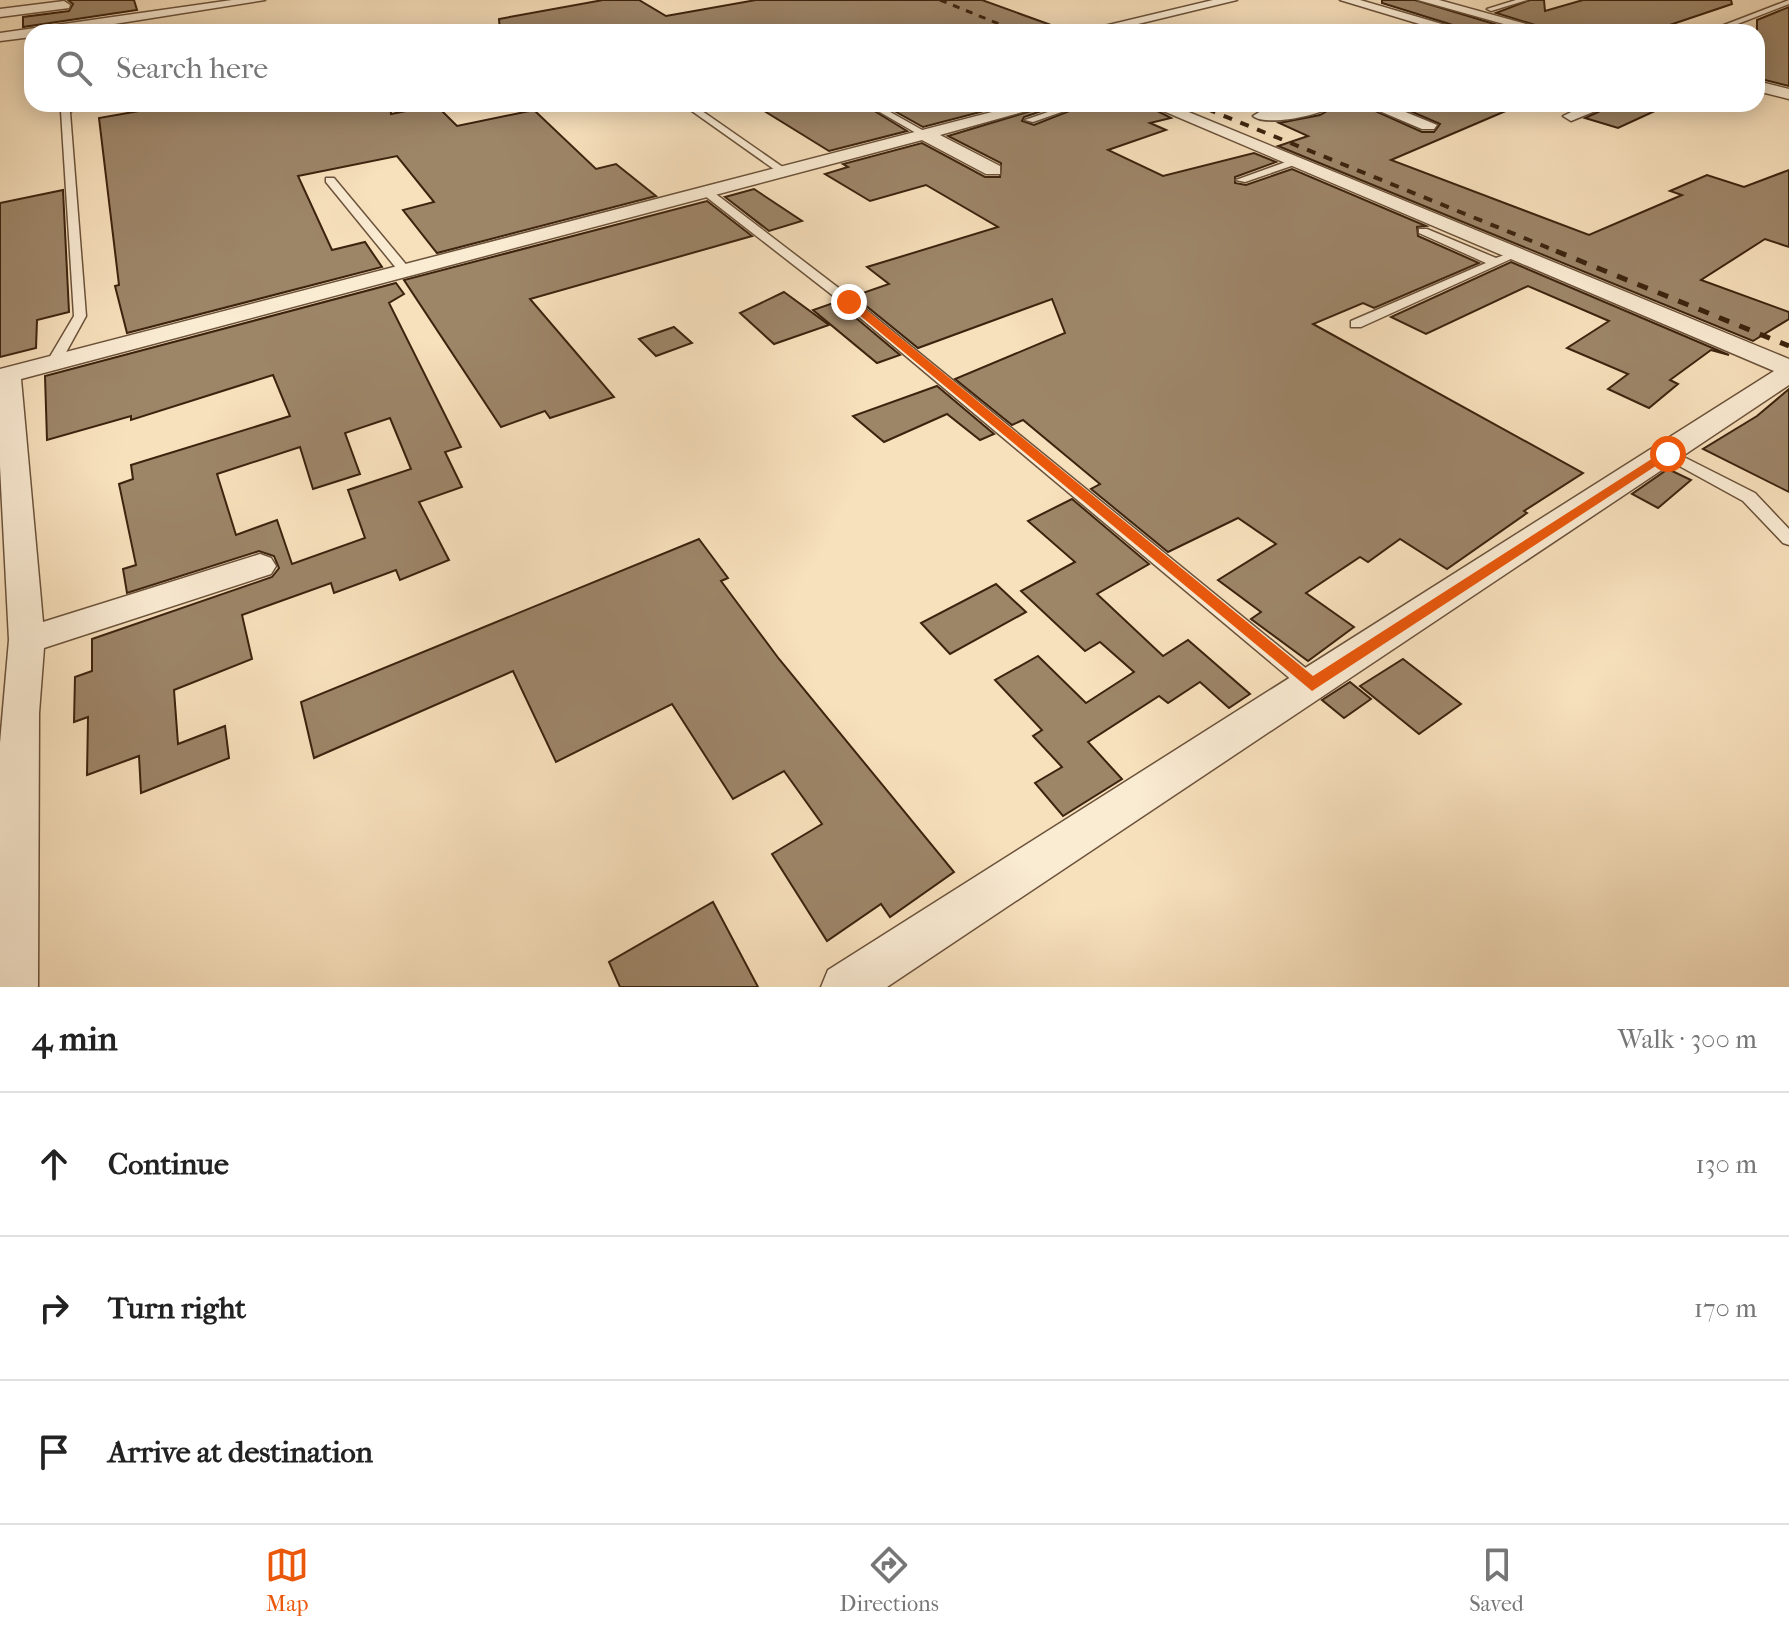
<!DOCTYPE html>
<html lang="en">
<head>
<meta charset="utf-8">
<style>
  body { margin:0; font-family:"IM FELL French Canon",serif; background:#f6f6f6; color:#222 }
  .stop { position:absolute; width:24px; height:24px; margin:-18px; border:6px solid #ea580c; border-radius:50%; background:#fff }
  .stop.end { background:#ea580c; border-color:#fff; box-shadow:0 2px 8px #0008 }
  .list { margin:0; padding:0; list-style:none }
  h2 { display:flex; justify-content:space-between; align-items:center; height:104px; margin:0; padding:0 32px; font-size:34px }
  h2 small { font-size:26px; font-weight:400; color:#767676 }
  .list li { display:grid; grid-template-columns:52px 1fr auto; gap:24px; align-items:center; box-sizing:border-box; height:144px; padding:0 32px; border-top:2px solid #e0e0e0 }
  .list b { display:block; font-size:30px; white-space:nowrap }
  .list em { font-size:26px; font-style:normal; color:#767676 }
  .icon { flex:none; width:44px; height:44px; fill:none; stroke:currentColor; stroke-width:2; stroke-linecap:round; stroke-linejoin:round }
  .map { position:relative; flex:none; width:1789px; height:987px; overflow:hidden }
  .search { position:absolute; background:#fff; box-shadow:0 4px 20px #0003; left:24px; right:24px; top:24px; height:88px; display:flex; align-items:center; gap:20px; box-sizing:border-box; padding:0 28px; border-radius:24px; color:#767676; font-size:30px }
  .sheet { height:536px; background:#fff }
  nav { display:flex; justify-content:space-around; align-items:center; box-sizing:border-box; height:112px; border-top:2px solid #e0e0e0; background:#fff; font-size:22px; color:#767676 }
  nav a { display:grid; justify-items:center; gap:4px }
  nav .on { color:#ea580c }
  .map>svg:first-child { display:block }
  .building { fill:#9d8568; stroke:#3c230e; stroke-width:2; fill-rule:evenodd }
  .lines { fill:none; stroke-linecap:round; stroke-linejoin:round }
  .lane-casing { stroke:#6b523a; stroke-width:3 }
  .street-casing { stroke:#6b523a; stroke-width:3 }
  .lane { fill:#faebd3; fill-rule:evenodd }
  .street { fill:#faebd3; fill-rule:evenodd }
  .rail-far2 { stroke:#3c230e; stroke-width:3; stroke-dasharray:7 7; stroke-linecap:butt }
  .rail-far1 { stroke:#3c230e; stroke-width:4; stroke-dasharray:9 9; stroke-linecap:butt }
  .rail { stroke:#3c230e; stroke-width:5; stroke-dasharray:11 11; stroke-linecap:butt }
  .route { fill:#ea580c }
</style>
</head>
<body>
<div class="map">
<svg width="1789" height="987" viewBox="0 0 1789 987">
  <rect width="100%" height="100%" fill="#f7e0bc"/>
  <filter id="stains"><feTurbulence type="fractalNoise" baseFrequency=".0025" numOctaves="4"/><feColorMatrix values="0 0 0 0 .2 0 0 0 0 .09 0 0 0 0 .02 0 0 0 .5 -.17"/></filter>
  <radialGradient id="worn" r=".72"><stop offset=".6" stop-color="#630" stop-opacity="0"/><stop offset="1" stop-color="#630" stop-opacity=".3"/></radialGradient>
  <g class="building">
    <path d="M 68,0 L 134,0 L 137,10 L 23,27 L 23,17 L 69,11 L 73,4 Z"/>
    <path d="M 603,0 L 639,0 L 666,16 L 756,0 L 982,0 L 1062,29 L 587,32 L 579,26 L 573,32 L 500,32 L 499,19 Z"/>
    <path d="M 1382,0 L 1415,0 L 1521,32 L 1475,32 L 1382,3 Z"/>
    <path d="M 1530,0 L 1544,0 L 1545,11 L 1583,0 L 1731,0 L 1732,4 L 1649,32 L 1558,32 L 1496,13 Z"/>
    <path d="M 1789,7 L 1789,86 L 1757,78 L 1757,20 Z"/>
    <path d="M 179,104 L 390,104 L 391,114 L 436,105 L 457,126 L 534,110 L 596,169 L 616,164 L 656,196 L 437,253 L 403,210 L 434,202 L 397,156 L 298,176 L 332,250 L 365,242 L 382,267 L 127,333 L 115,286 L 119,285 L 99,118 Z"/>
    <path d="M 753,104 L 863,104 L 907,131 L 829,151 Z"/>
    <path d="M 882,104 L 1011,104 L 923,127 Z"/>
    <path d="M 1054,104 L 1062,104 L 1024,117 L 1022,121 L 1034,125 L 1087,104 L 1144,104 L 1171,118 L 1150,123 L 1166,130 L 1108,150 L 1163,176 L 1254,153 L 1276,162 L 1235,177 L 1235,183 L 1246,185 L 1292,169 L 1426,226 L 1417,227 L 1418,236 L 1479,263 L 1374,308 L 1363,303 L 1313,324 L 1583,473 L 1524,511 L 1527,513 L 1447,569 L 1400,539 L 1368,562 L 1360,557 L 1306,593 L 1354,627 L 1308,661 L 1251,619 L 1261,612 L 1218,580 L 1276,544 L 1238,518 L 1168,552 L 1091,489 L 1100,484 L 1023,420 L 1012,425 L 955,379 L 1065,333 L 1052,299 L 918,348 L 854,296 L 889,284 L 867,267 L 998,227 L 926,185 L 870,201 L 825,174 L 848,167 L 843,164 L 922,143 L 985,177 L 1000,177 L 1001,163 L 948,136 Z"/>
    <path d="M 1339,104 L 1360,104 L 1422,132 L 1434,132 L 1440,124 L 1394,104 L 1522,104 L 1391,160 L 1589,235 L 1682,195 L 1670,191 L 1707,175 L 1744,187 L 1789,170 L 1789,247 L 1765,239 L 1701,280 L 1789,312 L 1789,319 L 1753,341 L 1278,146 L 1308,136 L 1279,123 L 1320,115 Z"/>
    <path d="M 1615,104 L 1670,104 L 1618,128 L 1585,118 Z"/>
    <path d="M 754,189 L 802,221 L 769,231 L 725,197 Z"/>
    <path d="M 63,190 L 69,312 L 37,320 L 36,348 L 0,357 L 0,203 Z"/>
    <path d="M 707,201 L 752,236 L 530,299 L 614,397 L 550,418 L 545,411 L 501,427 L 404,280 Z"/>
    <path d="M 1511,262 L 1729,355 L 1711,350 L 1670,380 L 1678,384 L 1649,408 L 1608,389 L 1628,374 L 1567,348 L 1609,321 L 1528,286 L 1426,334 L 1391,317 Z"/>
    <path d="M 396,283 L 404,294 L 389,303 L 461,447 L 445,452 L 462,487 L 419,502 L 449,560 L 400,580 L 396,570 L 334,593 L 331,583 L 242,615 L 252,659 L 174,690 L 178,744 L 225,726 L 229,758 L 141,793 L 139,756 L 87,775 L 88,717 L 74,722 L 75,677 L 92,671 L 92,639 L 272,577 L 279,568 L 274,556 L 259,551 L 127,593 L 123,569 L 136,565 L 119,484 L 133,479 L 131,465 L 290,416 L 273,375 L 131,420 L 131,416 L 47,440 L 45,376 ZM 390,418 L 411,469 L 348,490 L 365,538 L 292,564 L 277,520 L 236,535 L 217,474 L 300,447 L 313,489 L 360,474 L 345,433 Z"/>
    <path d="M 784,292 L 829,325 L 774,344 L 740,313 Z"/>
    <path d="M 836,302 L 843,307 L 900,355 L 877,363 L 813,310 Z"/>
    <path d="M 674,327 L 692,343 L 656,356 L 639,339 Z"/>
    <path d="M 937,386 L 994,434 L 980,440 L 947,414 L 884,442 L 853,416 Z"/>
    <path d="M 1789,389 L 1789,492 L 1703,449 L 1757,416 Z"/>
    <path d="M 1668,469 L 1691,480 L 1658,508 L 1632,494 Z"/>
    <path d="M 1072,499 L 1149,564 L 1097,594 L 1163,656 L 1188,640 L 1250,694 L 1229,708 L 1200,682 L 1168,703 L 1159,696 L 1088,742 L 1122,779 L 1063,816 L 1035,783 L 1062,767 L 1033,736 L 1042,730 L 995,680 L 1038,656 L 1086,703 L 1134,672 L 1100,642 L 1085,651 L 1021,591 L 1075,562 L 1028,521 Z"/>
    <path d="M 699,539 L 728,578 L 721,581 L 779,659 L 954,872 L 890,917 L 881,904 L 827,941 L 772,854 L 822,824 L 784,771 L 733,799 L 672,704 L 556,762 L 513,671 L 314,758 L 301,702 Z"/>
    <path d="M 996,584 L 1026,612 L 950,654 L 921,623 Z"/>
    <path d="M 1403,659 L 1461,704 L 1419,734 L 1360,686 Z"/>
    <path d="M 1350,682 L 1371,699 L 1344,718 L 1322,700 Z"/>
    <path d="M 713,902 L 758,987 L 620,987 L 609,962 Z"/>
  </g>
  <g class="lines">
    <g class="lane-casing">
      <g id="lane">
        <path d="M 1516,0 L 1527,0 L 1491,11 L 1487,9 Z"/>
        <path d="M 1789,0 L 1789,4 L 1717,32 L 1706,32 Z"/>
        <path d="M 579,29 L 584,32 L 576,32 Z"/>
        <path d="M 74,104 L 85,104 L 70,112 L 86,316 L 59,365 L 52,369 L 45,365 L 74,316 L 61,111 Z"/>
        <path d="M 682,104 L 692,104 L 787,170 L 778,172 Z"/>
        <path d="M 866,104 L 876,104 L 931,135 L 923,137 Z"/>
        <path d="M 1071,104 L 1084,104 L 1033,122 L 1025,120 Z"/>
        <path d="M 1294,159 L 1299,162 L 1297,164 L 1245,182 L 1236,180 Z"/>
        <path d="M 326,178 L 334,178 L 409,268 L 409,274 L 401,274 L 326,182 Z"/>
        <path d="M 700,188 L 708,188 L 853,299 L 1319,679 L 1322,685 L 1319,691 L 1312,693 L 1305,691 L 845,305 L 700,192 Z"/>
        <path d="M 1419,229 L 1427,229 L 1496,258 L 1518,250 L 1524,253 L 1361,327 L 1351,327 L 1351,321 L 1486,263 L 1419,233 Z"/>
        <path d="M 1668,449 L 1755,493 L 1789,529 L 1789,545 L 1783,543 L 1743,501 L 1663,457 L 1660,454 Z"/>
      </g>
    </g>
    <g class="street-casing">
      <g id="street">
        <path d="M 232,0 L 265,0 L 64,32 L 32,32 L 32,37 L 0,41 L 0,33 Z"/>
        <path d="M 1213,0 L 1237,0 L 1105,32 L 1079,32 Z"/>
        <path d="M 1340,0 L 1360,0 L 1469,32 L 1446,32 Z"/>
        <path d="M 1418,0 L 1439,0 L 1555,32 L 1532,32 Z"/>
        <path d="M 64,1 L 70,5 L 69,8 L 0,17 L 0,9 Z"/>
        <path d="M 1757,81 L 1789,89 L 1789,99 L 1757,91 Z"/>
        <path d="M 1023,104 L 1051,104 L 940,135 L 1000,166 L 1000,174 L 986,174 L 922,140 L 21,379 L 43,622 L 260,554 L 271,558 L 276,566 L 271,574 L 44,648 L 39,713 L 38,987 L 0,987 L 0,743 L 9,640 L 0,466 L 0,369 Z"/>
        <path d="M 1147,104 L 1169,104 L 1789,359 L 1789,385 L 887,987 L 821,987 L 828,970 L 1774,371 Z"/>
        <path d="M 1310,104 L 1336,104 C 1323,115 1266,127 1253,116 L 1261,111 Z"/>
        <path d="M 1363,104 L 1386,104 L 1437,125 L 1434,129 L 1422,129 Z"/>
        <path d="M 1588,104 L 1612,104 L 1571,121 L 1563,116 Z"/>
      </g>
    </g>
    <use href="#lane" class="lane"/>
    <use href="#street" class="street"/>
    <g class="rail-far2">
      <path d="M 940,0 L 1019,32"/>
      <path d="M 1196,104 L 1212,111"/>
    </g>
    <path class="rail-far1" d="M 1207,109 L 1561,253"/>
    <path class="rail" d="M 1556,251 L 1789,346"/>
  </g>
  <path class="route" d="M 846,299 L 853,299 L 1313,676 L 1664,451 L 1674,454 L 1312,691 L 846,304 Z"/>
  <rect width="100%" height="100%" filter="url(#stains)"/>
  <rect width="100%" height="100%" fill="url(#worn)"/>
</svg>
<div class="stop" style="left:1668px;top:454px"></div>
<div class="stop end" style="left:849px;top:302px"></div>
<div class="search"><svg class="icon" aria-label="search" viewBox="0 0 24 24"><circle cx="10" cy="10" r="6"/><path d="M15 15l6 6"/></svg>Search here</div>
</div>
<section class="sheet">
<h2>4 min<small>Walk · 300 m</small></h2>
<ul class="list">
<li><svg class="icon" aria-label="ahead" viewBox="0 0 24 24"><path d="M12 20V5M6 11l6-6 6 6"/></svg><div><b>Continue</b></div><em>130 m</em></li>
<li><svg class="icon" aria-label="right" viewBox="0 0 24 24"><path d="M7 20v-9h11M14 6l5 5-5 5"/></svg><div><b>Turn right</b></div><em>170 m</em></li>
<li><svg class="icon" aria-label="arrive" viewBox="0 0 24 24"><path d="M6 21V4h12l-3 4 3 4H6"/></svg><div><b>Arrive at destination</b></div></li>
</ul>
</section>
<nav>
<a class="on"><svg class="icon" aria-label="map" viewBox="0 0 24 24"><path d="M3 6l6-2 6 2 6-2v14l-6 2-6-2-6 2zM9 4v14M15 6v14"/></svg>Map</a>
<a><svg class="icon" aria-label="directions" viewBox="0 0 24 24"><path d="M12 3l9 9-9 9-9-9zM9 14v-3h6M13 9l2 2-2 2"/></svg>Directions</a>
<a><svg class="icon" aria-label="saved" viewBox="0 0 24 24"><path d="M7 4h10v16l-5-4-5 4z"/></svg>Saved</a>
</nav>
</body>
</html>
